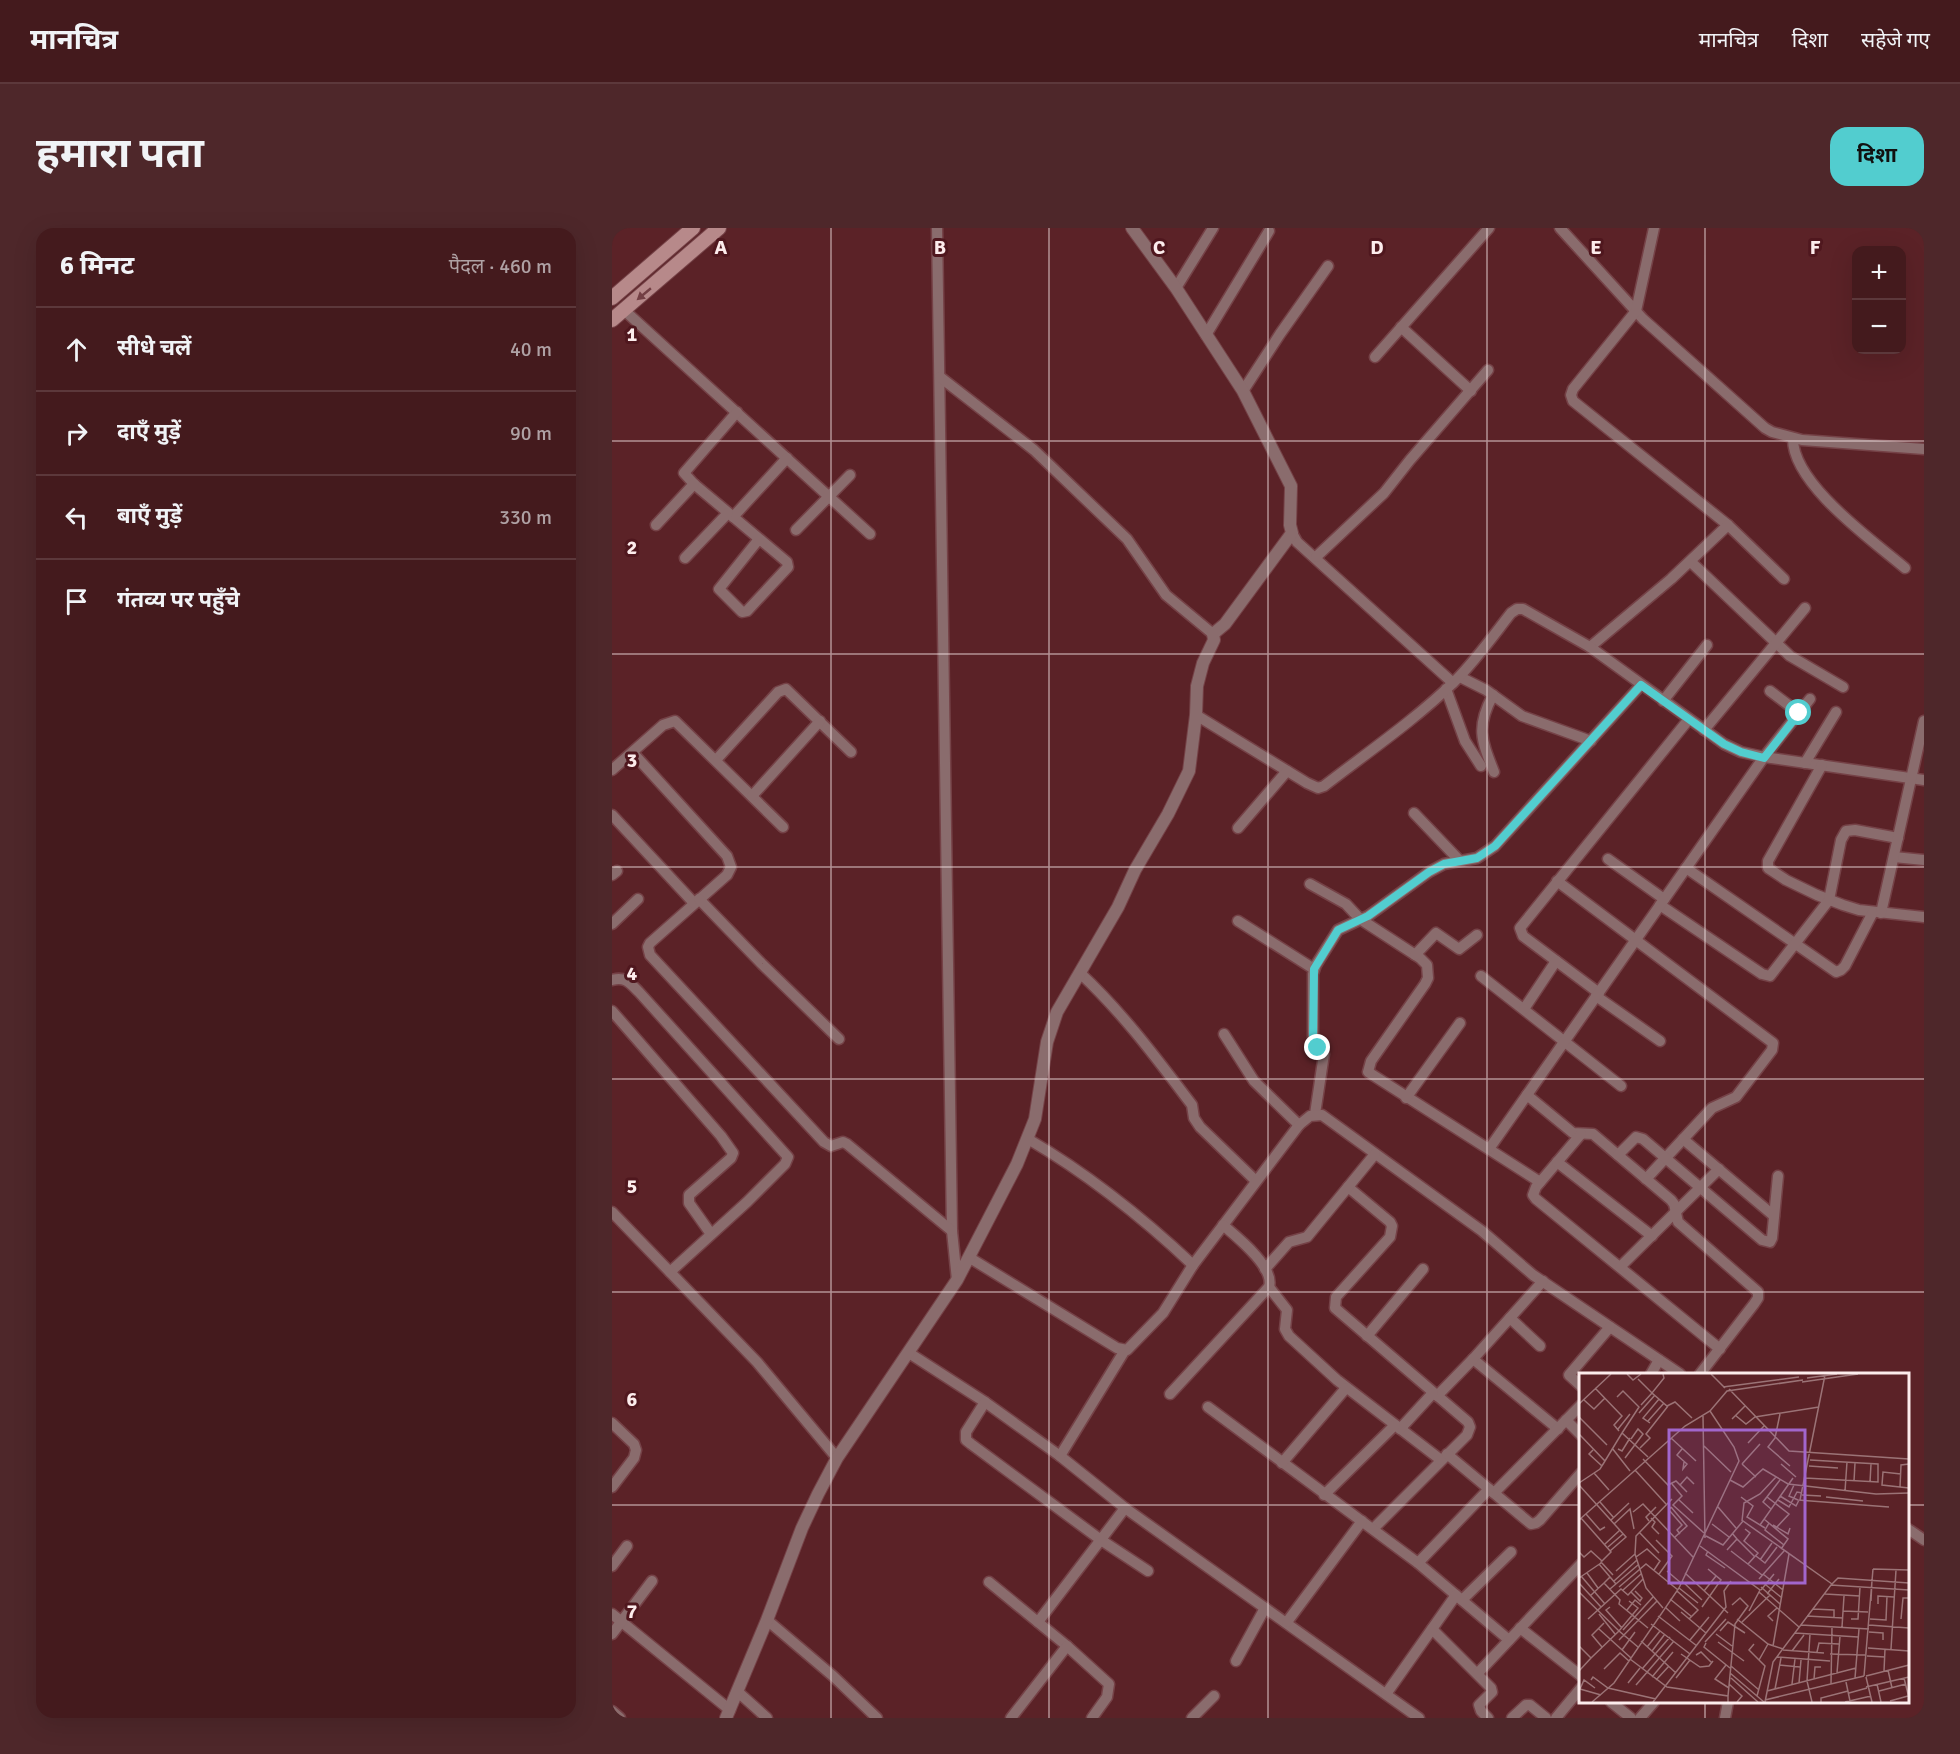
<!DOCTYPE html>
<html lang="hi">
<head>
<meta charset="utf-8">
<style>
  body { margin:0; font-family:Signika,"Noto Sans Devanagari",sans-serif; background:#4e272a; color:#f1f3f6 }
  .controls { position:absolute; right:18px; top:18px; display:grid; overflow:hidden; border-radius:12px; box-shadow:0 6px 24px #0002 }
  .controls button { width:54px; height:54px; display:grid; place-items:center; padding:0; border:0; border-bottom:2px solid #5c383b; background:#441a1d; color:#f1f3f6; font:30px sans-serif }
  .stop { position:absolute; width:18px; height:18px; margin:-14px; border:4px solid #52cdcf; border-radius:50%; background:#fff }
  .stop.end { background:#52cdcf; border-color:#fff; box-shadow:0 2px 6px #0008 }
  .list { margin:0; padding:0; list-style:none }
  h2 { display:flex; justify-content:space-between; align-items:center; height:78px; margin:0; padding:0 24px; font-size:26px }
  h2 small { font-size:20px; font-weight:400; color:#afa1a4 }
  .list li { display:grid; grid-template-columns:39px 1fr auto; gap:18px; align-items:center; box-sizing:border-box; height:84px; padding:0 24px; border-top:2px solid #5c383b }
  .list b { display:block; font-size:22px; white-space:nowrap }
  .list em { font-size:20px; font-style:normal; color:#afa1a4 }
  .icon { flex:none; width:33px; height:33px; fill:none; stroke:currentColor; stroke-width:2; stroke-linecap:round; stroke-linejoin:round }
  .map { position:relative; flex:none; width:1312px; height:1490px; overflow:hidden; border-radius:18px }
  header { display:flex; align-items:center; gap:36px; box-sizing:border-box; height:84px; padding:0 30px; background:#441a1d; border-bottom:2px solid #5c383b }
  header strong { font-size:28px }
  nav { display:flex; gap:33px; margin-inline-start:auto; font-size:21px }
  .intro { display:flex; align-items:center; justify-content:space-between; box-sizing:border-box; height:144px; padding:0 36px }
  h1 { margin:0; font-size:42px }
  .button { padding:15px 27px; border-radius:18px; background:#52cdcf; color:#111; font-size:21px; font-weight:700 }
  main { display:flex; gap:36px; padding:0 36px }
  aside { flex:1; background:#441a1d; border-radius:18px; box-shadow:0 6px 24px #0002 }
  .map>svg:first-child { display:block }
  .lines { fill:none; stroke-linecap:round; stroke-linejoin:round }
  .minor-casing { stroke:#754247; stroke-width:13 }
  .tertiary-casing { stroke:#754247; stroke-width:14 }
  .secondary-casing { stroke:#754247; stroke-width:16 }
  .minor { stroke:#8a6c6d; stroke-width:10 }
  .tertiary { stroke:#8a6c6d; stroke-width:12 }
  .secondary { stroke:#b7898a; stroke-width:14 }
  .oneway { fill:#733f44 }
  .route { stroke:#52cdcf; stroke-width:8 }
  .grid { fill:none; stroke:#fcecec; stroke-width:1.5; stroke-opacity:0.55 }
  .inset-road { fill:none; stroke:#9b7376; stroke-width:1.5 }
  .view { fill:#a266cc; fill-opacity:0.15; stroke:#a266cc; stroke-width:3 }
  .inset-edge { fill:none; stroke:#fcecec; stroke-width:3 }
  .grid-label { font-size:20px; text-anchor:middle; font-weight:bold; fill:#fcecec; stroke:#4f171e; stroke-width:6; stroke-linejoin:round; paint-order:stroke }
</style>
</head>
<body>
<header>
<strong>मानचित्र</strong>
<nav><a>मानचित्र</a><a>दिशा</a><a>सहेजे गए</a></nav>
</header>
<div class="intro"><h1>हमारा पता</h1><a class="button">दिशा</a></div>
<main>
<aside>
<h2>6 मिनट<small>पैदल · 460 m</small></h2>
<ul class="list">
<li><svg class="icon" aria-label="ahead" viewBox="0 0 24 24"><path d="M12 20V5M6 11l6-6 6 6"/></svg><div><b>सीधे चलें</b></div><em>40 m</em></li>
<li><svg class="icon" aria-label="right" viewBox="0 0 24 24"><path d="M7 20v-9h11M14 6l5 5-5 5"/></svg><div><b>दाएँ मुड़ें</b></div><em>90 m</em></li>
<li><svg class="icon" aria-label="left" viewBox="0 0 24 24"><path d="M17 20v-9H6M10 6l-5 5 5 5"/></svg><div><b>बाएँ मुड़ें</b></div><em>330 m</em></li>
<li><svg class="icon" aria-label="arrive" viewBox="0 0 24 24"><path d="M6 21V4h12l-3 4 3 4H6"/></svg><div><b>गंतव्य पर पहुँचे</b></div></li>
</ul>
</aside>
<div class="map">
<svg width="1312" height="1490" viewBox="0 0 1312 1490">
  <rect width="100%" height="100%" fill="#5b2227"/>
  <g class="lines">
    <g class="minor-casing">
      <g id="minor">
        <path d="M 325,0 L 340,1003 L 345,1052"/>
        <path d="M 948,0 L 1031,91 L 1153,200 L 1160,204 L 1190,212 L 1312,221"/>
        <path d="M 1042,0 L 1024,83 L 961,161 L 959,167 L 961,173 L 1116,297 L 1172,351"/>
        <path d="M 564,60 L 601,0"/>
        <path d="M 12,82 L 258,306"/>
        <path d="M 789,99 L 859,163"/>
        <path d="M 594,107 L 657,3"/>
        <path d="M 763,129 L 877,0"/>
        <path d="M 328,149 L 422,222 L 515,311 L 554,367 L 601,406"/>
        <path d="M 631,163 L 668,106 L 716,38"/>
        <path d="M 125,184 L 72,245 L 82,256 L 175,334 L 176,339 L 135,383 L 130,384 L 107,361 L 147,311"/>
        <path d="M 1181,211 C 1181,256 1260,312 1293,340"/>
        <path d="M 121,289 L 175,230"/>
        <path d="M 44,297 L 82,256"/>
        <path d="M 184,302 L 238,247"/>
        <path d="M 680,305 L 685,314 L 841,455"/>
        <path d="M 704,329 L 772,265 L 798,232 L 876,142"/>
        <path d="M 73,330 L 116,285"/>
        <path d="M 1079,334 L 1178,428 L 1231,459"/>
        <path d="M 978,419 L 1059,351 L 1116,297"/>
        <path d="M 848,449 L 874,462 L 910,488 L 979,513"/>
        <path d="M 834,461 L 853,513 L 869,538"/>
        <path d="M 1158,463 L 1187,485"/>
        <path d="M 881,467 C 864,499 869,511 882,544"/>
        <path d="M 1051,473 L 1095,417"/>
        <path d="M 584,487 L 695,555 L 706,560 L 712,558 C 756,524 803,492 843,453 C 864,432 881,408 899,385 L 905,381 L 911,381 L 978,419 L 1112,516 L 1129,524 L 1152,529 L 1312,552"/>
        <path d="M 1092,502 L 1193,380"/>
        <path d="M 21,525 L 115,628 L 119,639 L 115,647 L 38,715 L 36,719 L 38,727 L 212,914 L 219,918 L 231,914 L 235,916 L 340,1003"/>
        <path d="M 104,532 L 166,464 L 174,461 L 239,524"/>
        <path d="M 1193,535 L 1224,484"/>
        <path d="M 1210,537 L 1156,633 L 1156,640 L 1174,652 L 1205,667 L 1231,677 L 1247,682 L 1312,689"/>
        <path d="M 0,542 L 51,497 L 63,493 L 171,599"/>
        <path d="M 140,568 L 208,493"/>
        <path d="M 802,585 L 847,632"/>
        <path d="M 0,587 L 82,675"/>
        <path d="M 626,600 L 675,543"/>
        <path d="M 1282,629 L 1312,632"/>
        <path d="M 996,631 L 1052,671"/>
        <path d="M 1074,640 L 1224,744 L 1229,742 L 1233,738 L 1261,684"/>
        <path d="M 0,647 L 5,643"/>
        <path d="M 945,653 L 1161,815 L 1160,822 L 1124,869 L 1100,880 L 1034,951"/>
        <path d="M 698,656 L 734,676 L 748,691 L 808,730 L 815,737 L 816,750 L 813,756 L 759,833 L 756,844 L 928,954"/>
        <path d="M 87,671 L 150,736 L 227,811"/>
        <path d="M 1048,677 L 1150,746 L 1158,748 L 1217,672 L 1229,612 L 1234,603 L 1243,602 L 1286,610"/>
        <path d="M 1269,685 L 1312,493"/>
        <path d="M 626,693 L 702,741"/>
        <path d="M 0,696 L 26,671"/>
        <path d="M 803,727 L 824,705 L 847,721 L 865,707"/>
        <path d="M 468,745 C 511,785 545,831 580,877 L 582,890 L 588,899 L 644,953"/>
        <path d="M 869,748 L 1009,858"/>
        <path d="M 0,752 C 13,748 18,755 27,764 L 176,929 L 173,936 L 135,974 L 58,1044"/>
        <path d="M 987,765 L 911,708 L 908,700 L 1077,491"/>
        <path d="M 984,768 L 1048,813"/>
        <path d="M 912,781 L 944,733"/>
        <path d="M 0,783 L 109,908 L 121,925 L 119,930 L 77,967 L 77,975 L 99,1006"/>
        <path d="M 612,806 L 642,853 L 687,897"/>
        <path d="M 915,867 L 961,905 L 981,906 L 1059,972 L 1062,976 L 1066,994 L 1146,1064 L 1146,1070 L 1142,1076 L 1088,1146"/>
        <path d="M 794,870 L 848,795"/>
        <path d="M 703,886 L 712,826 L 704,817 L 701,810 L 701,746 L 704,737 L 726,702 L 756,688 L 817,644 L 832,636 L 865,630 L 883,618 L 1029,457"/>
        <path d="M 969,906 L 924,959 L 921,967 L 924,971 L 1108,1121"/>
        <path d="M 416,911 C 476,946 530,989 581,1037"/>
        <path d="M 1071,911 L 1162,988"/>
        <path d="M 877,921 L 1152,529 L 1198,471"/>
        <path d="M 1006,927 L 1024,909 L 1031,911 L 1150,1012 L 1158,1014 L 1160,1010 L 1166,948"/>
        <path d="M 945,934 L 1040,1008"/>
        <path d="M 736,959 L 778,994 L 780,998 L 778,1009 L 724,1069 L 723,1080 L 856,1194 L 858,1199 L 855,1207 L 761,1301"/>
        <path d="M 0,984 L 145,1134 L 225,1230"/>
        <path d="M 358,1030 L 505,1120 L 515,1122 L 551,1085 L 581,1037 L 687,897 L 698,888 L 710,887 L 870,1003 L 921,1047 L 1068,1146"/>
        <path d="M 1008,1039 L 1107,941"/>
        <path d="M 653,1041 L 677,1014 L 695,1009 L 763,926"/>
        <path d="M 657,1059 L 675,1082 L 673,1101 L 677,1108 L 725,1152 L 829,1232"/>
        <path d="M 898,1090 L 928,1118"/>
        <path d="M 755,1108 L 811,1041"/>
        <path d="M 297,1125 L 373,1174 L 448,1228 L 513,1280 L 807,1490"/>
        <path d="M 861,1131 L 946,1201"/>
        <path d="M 1039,1146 L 1047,1132"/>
        <path d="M 969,1158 L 957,1147 L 998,1099"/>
        <path d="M 558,1166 L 657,1059 C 663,1039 625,1009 611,997"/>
        <path d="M 825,1168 L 861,1131 L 931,1053"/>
        <path d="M 373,1174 L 354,1204 L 354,1212 L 359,1216 L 489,1312 L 536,1343"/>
        <path d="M 596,1179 L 806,1335 L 897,1412"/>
        <path d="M 954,1192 L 969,1207"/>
        <path d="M 0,1195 L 22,1216 L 24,1222 L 22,1230 L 0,1259"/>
        <path d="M 788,1201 L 821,1165"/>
        <path d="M 835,1226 L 919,1296 L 924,1295 L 928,1292 L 969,1245"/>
        <path d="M 448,1228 L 513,1122"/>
        <path d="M 670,1235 L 734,1160"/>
        <path d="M 882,1265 L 969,1177"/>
        <path d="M 712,1267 L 783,1197"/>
        <path d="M 1296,1301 L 1312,1312"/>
        <path d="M 806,1335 L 877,1261"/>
        <path d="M 0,1338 L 15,1318"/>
        <path d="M 377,1354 L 455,1418 L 497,1456 L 495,1469 L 480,1490"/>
        <path d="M 850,1372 L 899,1324"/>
        <path d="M 0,1386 L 118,1482"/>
        <path d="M 155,1392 L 221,1448 L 265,1490"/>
        <path d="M 426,1394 L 513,1280"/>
        <path d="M 675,1394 L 750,1293"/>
        <path d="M 908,1400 L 969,1448"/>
        <path d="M 820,1401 L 879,1460 L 880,1464 L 867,1477 L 869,1483 L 876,1490"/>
        <path d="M 0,1406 L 40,1353"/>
        <path d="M 624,1433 L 653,1380"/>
        <path d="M 866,1445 L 969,1336"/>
        <path d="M 126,1464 L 155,1490"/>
        <path d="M 774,1466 L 844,1367"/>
        <path d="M 999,1474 L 1019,1490"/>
        <path d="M 0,1483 L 8,1490"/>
        <path d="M 399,1490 L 455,1418"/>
        <path d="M 580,1490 L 602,1468"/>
        <path d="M 900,1490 L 914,1477 L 918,1477 L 934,1490"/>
        <path d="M 944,1490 L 969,1460"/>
        <path d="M 1028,1490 L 1042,1474"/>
        <path d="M 1113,1490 L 1116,1474"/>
      </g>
    </g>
    <g class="tertiary-casing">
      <path id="tertiary" d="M 114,1490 L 155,1392 L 190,1300 L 206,1266 L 225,1230 L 345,1052 L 405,936 L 423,891 L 435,814 L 445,784 L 506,679 L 523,642 L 556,586 L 577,543 L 584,487 L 585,458 L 591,435 L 602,412 L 601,406 L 613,396 L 680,305 L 678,297 L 679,258 L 631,163 L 564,60 L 520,0"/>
    </g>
    <g class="secondary-casing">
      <g id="secondary">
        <path d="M 0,70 L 81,0"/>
        <path d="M 0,92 L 107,0"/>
      </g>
    </g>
    <use href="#minor" class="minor"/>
    <use href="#tertiary" class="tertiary"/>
    <use href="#secondary" class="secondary"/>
  </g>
  <defs><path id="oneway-solid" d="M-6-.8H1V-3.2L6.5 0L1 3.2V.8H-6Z" transform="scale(1.5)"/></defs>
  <use class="oneway" href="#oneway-solid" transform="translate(32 66) rotate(140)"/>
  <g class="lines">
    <path class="route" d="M 706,820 L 701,810 L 702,741 L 726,702 L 756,688 L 817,644 L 832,636 L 865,630 L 883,618 L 1029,457 L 1112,516 L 1129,524 L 1152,530 L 1187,485"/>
  </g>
  <path class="grid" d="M 219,0 L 219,1490M 437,0 L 437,1490M 656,0 L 656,1490M 875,0 L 875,1490M 1093,0 L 1093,1146M 0,213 L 1312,213M 0,426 L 1312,426M 0,639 L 1312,639M 0,851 L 1312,851M 0,1064 L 1312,1064M 0,1277 L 969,1277M 1296,1277 L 1312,1277M 1093,1474 L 1093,1490"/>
  <g transform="translate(967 1145)">
    <rect width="330" height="330" fill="#5b2227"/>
    <path class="inset-road" d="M 48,1 L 54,7 L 62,1M 132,1 L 146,15M 228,5 L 258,1M 59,6 L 73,20 L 85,5 L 84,1M 223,9 L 279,1M 144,14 L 220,4M 16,15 L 43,43 L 35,52 L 40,58M 150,16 L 210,78 L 330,86M 38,24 L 44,18 L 60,34 L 43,60M 5,27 L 15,36 L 26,25M 0,31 L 32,1M 62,32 L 73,20 L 88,33 L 96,29 L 113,45M 60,40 L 76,22M 201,41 L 196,65 L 189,74 L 211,93M 156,42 L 167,51 L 176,44 L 240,34M 124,43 L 126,165M 0,44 L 28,72M 153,46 L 166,33M 69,48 L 85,30M 71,50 L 64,45 L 80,26M 39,56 L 51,41M 0,61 L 26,88 L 43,60 L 69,84M 92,65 L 117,88M 169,70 L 185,53M 125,73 L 152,99M 33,75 L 51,98M 61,75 L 71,65 L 67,61 L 89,33M 39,76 L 43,78 L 51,65M 103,76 L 98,82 L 99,83 L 108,91 L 104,96 L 105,89M 14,77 L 10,81 L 23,93M 46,85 L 64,61 L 59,56 L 52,66M 64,86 L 89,112 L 97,108 L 108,119M 163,91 L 181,71M 163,91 L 177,104M 202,91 L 217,104M 230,93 L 259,95M 56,97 L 87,131M 15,100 L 30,117M 322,101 L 304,99 L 303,112 L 330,115M 226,105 L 299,109 L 299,91 L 231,87M 151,107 L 164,114 L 184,96 L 209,111 L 297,121 L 330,120M 275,108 L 276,90M 291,109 L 292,91M 0,110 L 21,96 L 26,88M 93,111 L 103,123 L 94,132 L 125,160M 0,112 L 47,164 L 31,178M 101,112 L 108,104 L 115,111M 215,112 L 210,123 L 219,127 L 310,134M 321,114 L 322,92 L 330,91M 266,118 L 268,89M 223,122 L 242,123M 201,123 L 217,133 L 220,127M 162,124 L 174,133 L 168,144 L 186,155M 188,124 L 210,141 L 197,155M 247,124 L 284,128M 99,126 L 114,140M 199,127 L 210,134 L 218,119 L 223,120M 221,127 L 246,2M 21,129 L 35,145M 92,134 L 108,153 L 96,164M 92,134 L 90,137 L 103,152 L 98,157 L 101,161M 139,134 L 157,155M 192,136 L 184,129 L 201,107M 54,139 L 64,131 L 114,184M 7,141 L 21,157 L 26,154M 2,145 L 32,179 L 22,189 L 34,202M 72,145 L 76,149 L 73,154 L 80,161M 185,146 L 209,166 L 202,176M 0,147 L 106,53 L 131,38 L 148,18 L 224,7M 32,147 L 50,130M 70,148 L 67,144 L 77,134M 163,148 L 165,130 L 181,121 L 197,104M 190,150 L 186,157 L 205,172M 35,151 L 51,136 L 55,156M 133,151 L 150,164M 181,152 L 214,105M 194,152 L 209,161 L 211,155M 166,156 L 171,160 L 165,168 L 179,180 L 169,191M 60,159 L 80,180M 127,163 L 144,172 L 164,148 L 253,211M 158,166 L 176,184M 77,167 L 93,183 L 80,201M 26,171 L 41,157M 121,173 L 181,217 L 170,238M 29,174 L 44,161M 148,177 L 158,166 L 153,160M 129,178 L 127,182 L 146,195M 152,178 L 183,202M 0,179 L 5,184 L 12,178 L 23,188M 56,181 L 67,215 L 84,235M 177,183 L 186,190 L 198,174M 57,184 L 68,176 L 81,188 L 75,197M 181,187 L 193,170M 20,191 L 37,211M 294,196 L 330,197M 37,198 L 56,181 L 57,163 L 93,126M 88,198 L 102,210M 8,200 L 19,215M 106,200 L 149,240M 184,201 L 204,217M 2,203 L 26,231M 31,204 L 25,210 L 41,227 L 40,231 L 69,255M 0,205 L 22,190M 180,206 L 205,178M 35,208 L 58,187M 103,208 L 123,227M 0,210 L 22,234M 253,211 L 259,205 L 330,210M 187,212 L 203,225M 40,214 L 67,191 L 99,217M 182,214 L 201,231M 100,215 L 119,230M 31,216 L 59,192M 44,217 L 62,201M 182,217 L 195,201M 98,218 L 119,237 L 110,246M 125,218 L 137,203M 0,219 L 40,258 L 59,235 L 50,228M 52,219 L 61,228 L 63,225 L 56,218M 180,219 L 220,254M 188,221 L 200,206M 246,221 L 281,223M 11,223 L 25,210M 91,226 L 113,244M 292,228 L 293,206M 299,231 L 299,223 L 315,224M 31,234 L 27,237 L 43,255M 86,234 L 101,248M 123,234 L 142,207 L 129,196M 234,236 L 255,237 L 255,245M 48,237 L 56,227 L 62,232M 264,238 L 289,239M 102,239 L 127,260M 20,241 L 36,261M 79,243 L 118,273M 228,243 L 264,245M 9,246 L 42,216 L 49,222 L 64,206M 158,246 L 189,271 L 204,276M 272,246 L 279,246 L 281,214M 291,246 L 307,247 L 308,223M 322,246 L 324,225 L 330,225M 194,248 L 189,243 L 198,235M 163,249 L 191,222M 72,251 L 111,281M 222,252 L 290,256M 290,252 L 330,255M 263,254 L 265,223M 20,256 L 52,285M 44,257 L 74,224M 141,258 L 149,249 L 166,260M 290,259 L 304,260 L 304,267M 216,260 L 279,264M 137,261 L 153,273M 231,261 L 228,308 L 233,329M 40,267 L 78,228M 111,267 L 130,244M 62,268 L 97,300M 126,269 L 147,246M 139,269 L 165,288M 127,270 L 125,274 L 151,295M 175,271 L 170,277 L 186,293 L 178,323M 0,273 L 12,285 L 0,298M 194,273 L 210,181M 23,274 L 13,262 L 25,250M 68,274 L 81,258M 289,275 L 330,278M 312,276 L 317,197M 43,277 L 56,259M 204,277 L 245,280M 73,278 L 86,261M 213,278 L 225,262M 238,279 L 240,270 L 260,271M 102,281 L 121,294 L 130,293 L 134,288M 251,281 L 286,282M 117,282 L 122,279 L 133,290M 288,283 L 306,284M 198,284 L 251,288M 12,285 L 40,258 L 59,274M 51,286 L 88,314 L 149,323 L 149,329M 180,287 L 189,271M 147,292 L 136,306 L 150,315M 200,292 L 221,294M 152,293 L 180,317M 25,296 L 41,280 L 50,288M 63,296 L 91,264M 309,297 L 313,315M 305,298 L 306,276M 151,300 L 185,329M 258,300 L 261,263M 285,303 L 294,196M 287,303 L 330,292M 73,304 L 94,279M 287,304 L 293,329M 97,305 L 111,287M 152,305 L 179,329M 276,305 L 280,256M 325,305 L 330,325M 235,306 L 236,294 L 242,294M 12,307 L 14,304 L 29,315 L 77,326M 77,307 L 90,293M 267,309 L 271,328M 49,310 L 61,295M 220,310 L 222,287M 150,311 L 163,323 L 158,329M 213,311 L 216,286M 252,311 L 253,254M 298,311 L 302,329M 57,312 L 95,268M 287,314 L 330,304M 1,316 L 5,307 L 16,315M 1,316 L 22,322M 196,316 L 202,285M 188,318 L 277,295M 300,318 L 327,311M 270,320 L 288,315M 149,323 L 156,251 L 169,233 L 161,225 L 153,232M 186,327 L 285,303M 311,328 L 329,323M 13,329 L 35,310 L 100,215 L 160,88 L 155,74 L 131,38M 74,329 L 147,234 L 145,218 L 152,208M 186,329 L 194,289 L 252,212 L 330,217M 242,329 L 242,325 L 269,318M 266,329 L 292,323"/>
    <path class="view" d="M 90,57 L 226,57 L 226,210 L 90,210 Z"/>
    <rect width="330" height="330" class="inset-edge"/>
  </g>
  <g class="grid-label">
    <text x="109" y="26">A</text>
    <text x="328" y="26">B</text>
    <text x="547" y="26">C</text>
    <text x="765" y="26">D</text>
    <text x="984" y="26">E</text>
    <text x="1203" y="26">F</text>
    <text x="20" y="113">1</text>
    <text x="20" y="326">2</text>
    <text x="20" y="539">3</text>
    <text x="20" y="752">4</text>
    <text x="20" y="965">5</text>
    <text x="20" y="1178">6</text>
    <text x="20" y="1390">7</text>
  </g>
</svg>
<div class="controls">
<button>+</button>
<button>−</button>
</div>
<div class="stop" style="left:1187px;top:485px"></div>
<div class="stop end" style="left:706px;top:820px"></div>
</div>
</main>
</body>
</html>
